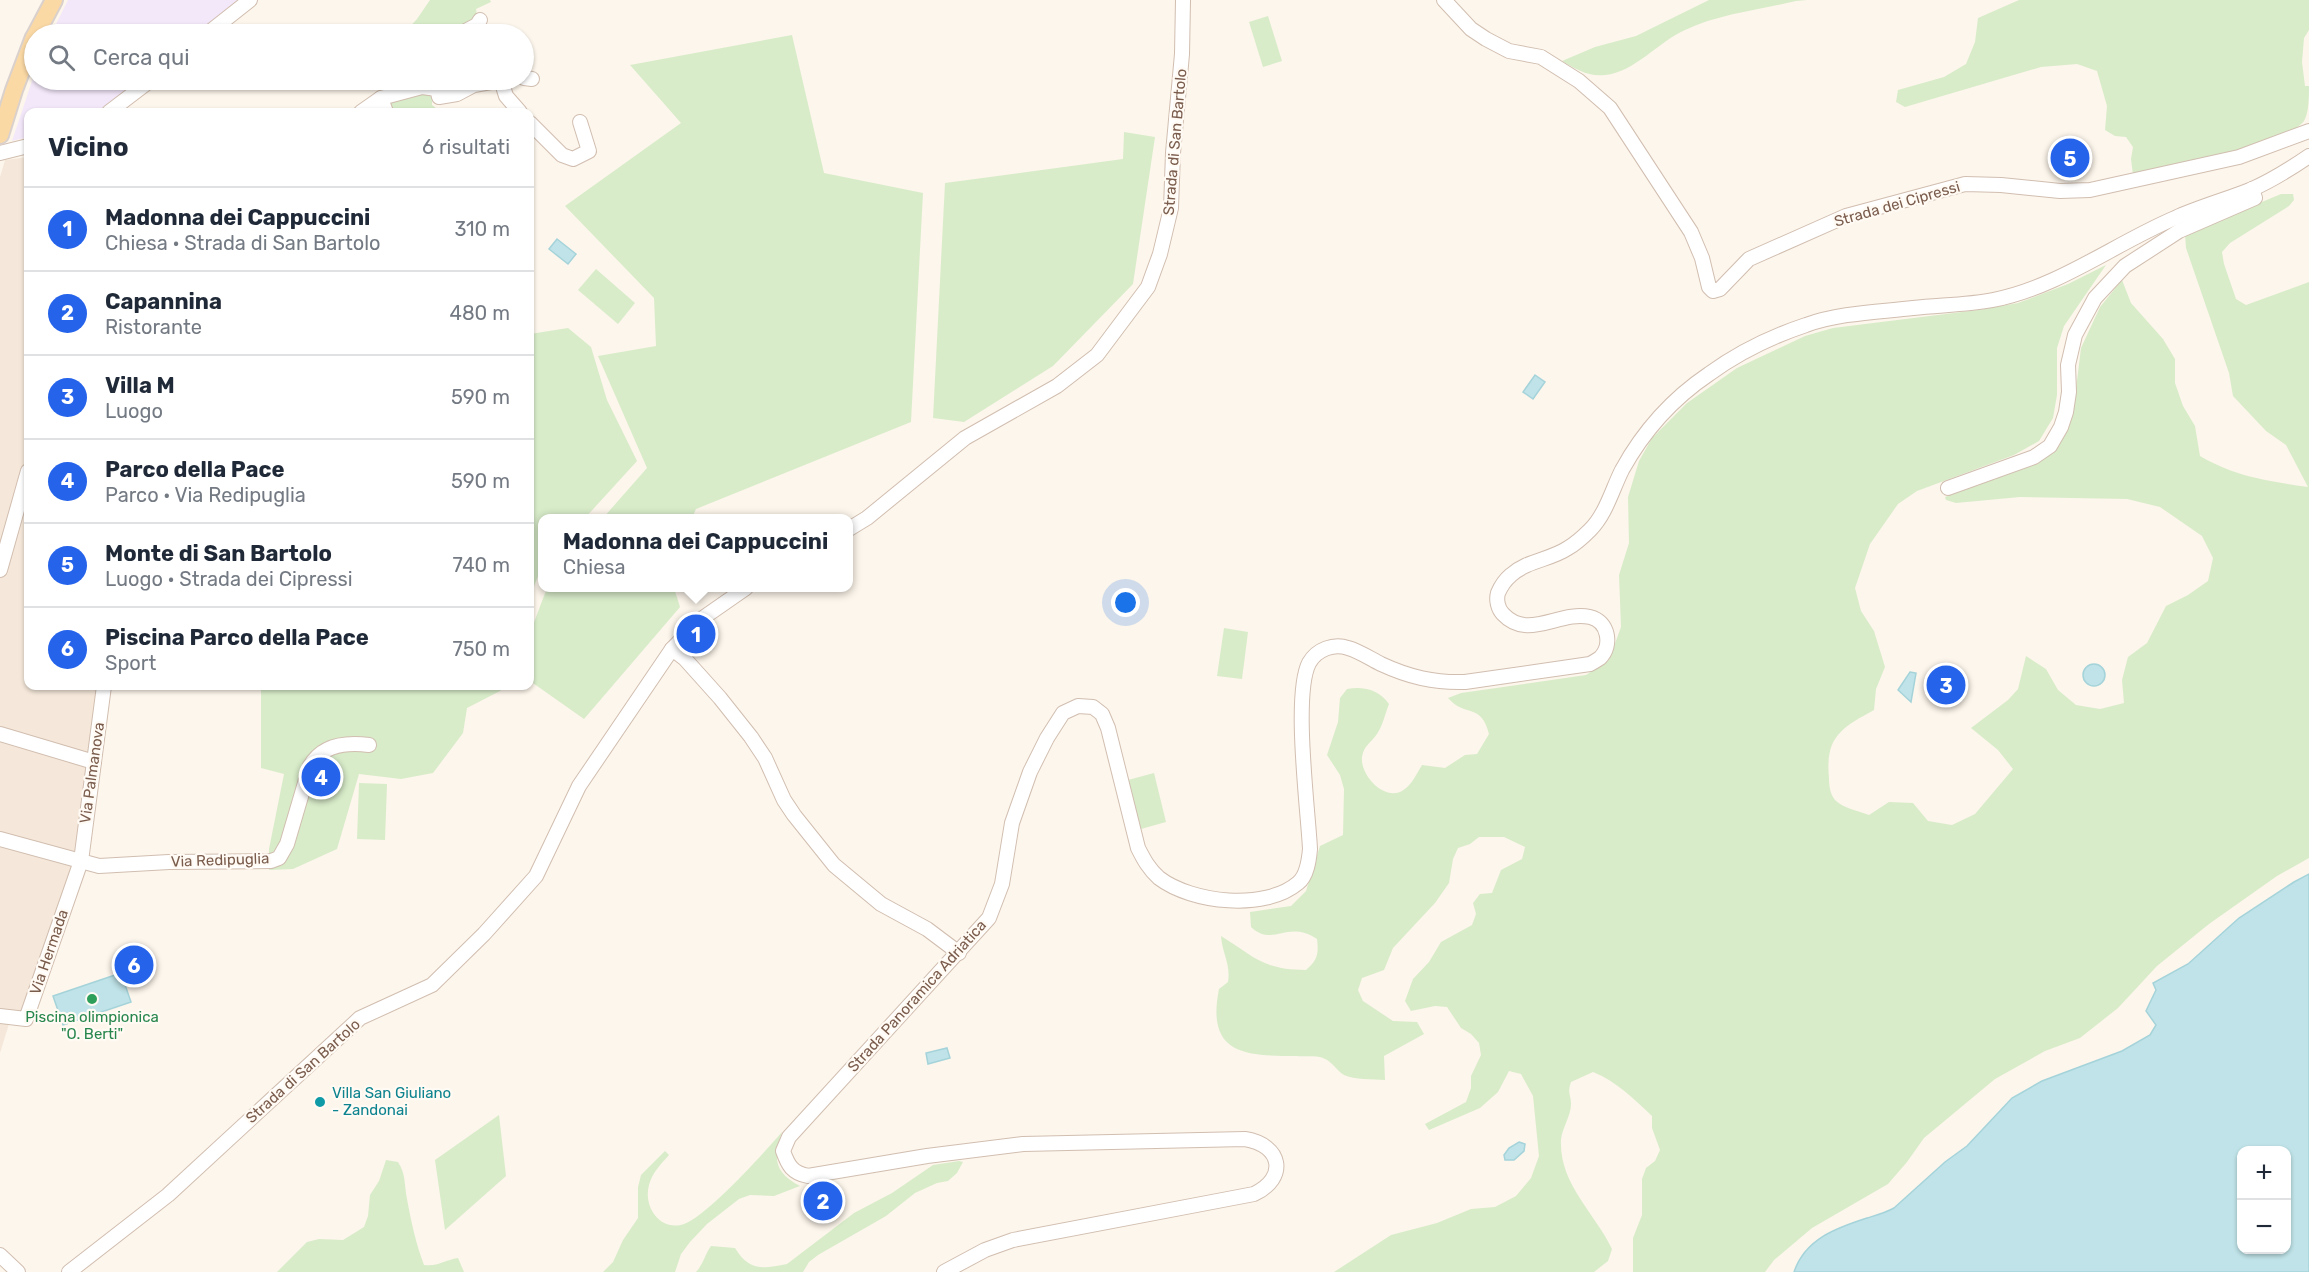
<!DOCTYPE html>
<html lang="it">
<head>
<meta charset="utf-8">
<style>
  body { margin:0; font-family:Rubik,sans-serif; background:#f2f2f3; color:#1f2937 }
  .controls { position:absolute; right:18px; bottom:18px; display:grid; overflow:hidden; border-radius:12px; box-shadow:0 2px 4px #0004 }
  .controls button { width:54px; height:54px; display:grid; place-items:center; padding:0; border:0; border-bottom:2px solid #e0e1e3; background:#fff; color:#1f2937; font:30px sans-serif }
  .you { position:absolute; left:1126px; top:603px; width:21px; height:21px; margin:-15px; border:4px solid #fff; border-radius:50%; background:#1a73e8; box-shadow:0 0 0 9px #1a73e833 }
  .badge { display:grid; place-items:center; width:39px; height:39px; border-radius:50%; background:#2563eb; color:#fff; font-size:20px; font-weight:700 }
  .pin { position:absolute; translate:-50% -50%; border:3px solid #fff; box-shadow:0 2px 6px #0006 }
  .popup { position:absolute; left:538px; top:514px; width:315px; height:78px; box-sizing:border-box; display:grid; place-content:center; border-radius:12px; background:#fff; filter:drop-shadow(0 2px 4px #0005); font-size:20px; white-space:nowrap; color:#747a83 }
  .popup b { font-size:22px; color:#1f2937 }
  .popup::after { content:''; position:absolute; left:50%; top:100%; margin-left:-12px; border:12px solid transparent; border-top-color:#fff }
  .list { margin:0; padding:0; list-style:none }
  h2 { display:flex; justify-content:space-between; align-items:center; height:78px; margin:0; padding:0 24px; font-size:26px }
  h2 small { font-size:20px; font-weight:400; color:#747a83 }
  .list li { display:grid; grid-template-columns:39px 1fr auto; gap:18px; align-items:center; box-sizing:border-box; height:84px; padding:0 24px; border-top:2px solid #e0e1e3 }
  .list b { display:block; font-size:22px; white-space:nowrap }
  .list p { margin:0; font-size:20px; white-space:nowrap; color:#747a83 }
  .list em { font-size:20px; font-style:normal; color:#747a83 }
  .icon { flex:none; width:33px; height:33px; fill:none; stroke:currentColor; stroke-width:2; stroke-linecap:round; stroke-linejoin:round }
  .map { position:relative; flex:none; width:2309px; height:1272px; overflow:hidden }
  .search { position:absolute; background:#fff; box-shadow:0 2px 4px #0004; left:24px; top:24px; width:510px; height:66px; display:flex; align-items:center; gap:15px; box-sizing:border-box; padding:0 21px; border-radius:33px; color:#747a83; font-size:22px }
  .panel { position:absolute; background:#fff; box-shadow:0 2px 4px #0004; left:24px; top:108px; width:510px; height:582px; border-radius:12px }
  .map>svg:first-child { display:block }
  .residential { fill:#f5e8da }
  .education { fill:#f3e8fa }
  .green { fill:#d8ecc9 }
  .water { fill:#bfe3e8; stroke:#a5d3da; stroke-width:1.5; fill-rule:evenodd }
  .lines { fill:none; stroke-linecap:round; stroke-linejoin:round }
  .minor-casing { stroke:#d1beb0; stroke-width:16 }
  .major-casing { stroke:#dad1cd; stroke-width:20 }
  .minor { stroke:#fff; stroke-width:14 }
  .major { stroke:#fbd9a5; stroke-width:16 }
  .leisure-dot { fill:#2e9e5b; stroke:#fffaf3; stroke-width:2 }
  .culture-dot { fill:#0f9aa8; stroke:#fffaf3; stroke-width:2 }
  .labels { text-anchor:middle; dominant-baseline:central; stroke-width:4.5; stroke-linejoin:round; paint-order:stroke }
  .street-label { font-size:15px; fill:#7a5c4d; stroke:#fffaf3 }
  .leisure-label { font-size:15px; fill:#27864d; stroke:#fffaf3 }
  .culture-label { font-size:15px; fill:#0d838f; stroke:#fffaf3; text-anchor:start }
</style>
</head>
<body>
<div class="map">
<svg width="2309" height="1272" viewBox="0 0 2309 1272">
  <rect width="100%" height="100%" fill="#fdf6ec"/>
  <path class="residential" d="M 28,157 L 28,686 L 99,686 L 75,855 L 21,1012 L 9,1024 L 0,1053 L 0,177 L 5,160 Z"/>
  <g class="education">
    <path d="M 68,0 L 238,0 L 196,34 L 51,34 Z"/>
    <path d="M 34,75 L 34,80 L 140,80 L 99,112 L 28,112 L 28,137 L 12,141 Z"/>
  </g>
  <g class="green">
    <path d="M 430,0 L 490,0 L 491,2 L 476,9 C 479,20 467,30 457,34 C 448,37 414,34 403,34 L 417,19 Z"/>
    <path d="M 1709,0 L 1807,0 L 1796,1 C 1759,10 1719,14 1685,30 C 1658,42 1635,72 1605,75 C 1588,77 1576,69 1562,61 L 1595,47 L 1636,36 Z"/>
    <path d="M 2019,0 L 2309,0 L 2309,30 L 2304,38 L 2302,62 L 2305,86 L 2309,86 C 2309,96 2309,113 2304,121 C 2287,144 2165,167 2133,175 L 2131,159 L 2133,147 L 2126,137 L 2115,136 L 2105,130 L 2107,106 L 2097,71 L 2077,64 L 2041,67 L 1905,107 L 1896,102 L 1898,90 L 1944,77 L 1966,64 L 1975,42 L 1978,18 Z"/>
    <path d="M 1268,16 L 1282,61 L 1263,67 L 1249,22 Z"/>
    <path d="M 792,35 L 824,173 L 923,193 L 911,422 L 696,509 L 692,518 L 603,518 L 647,468 L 598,356 L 656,346 L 654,298 L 565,206 L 681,123 L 630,65 Z"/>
    <path d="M 417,93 L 432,95 L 432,105 L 441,112 L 370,112 L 385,100 Z"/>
    <path d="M 1124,132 L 1155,137 L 1133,284 L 1053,366 L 964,422 L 933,418 L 945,183 L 1123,159 Z"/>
    <path d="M 2281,194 L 2293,194 L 2294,200 L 2289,206 L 2230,243 L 2222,252 L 2224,264 L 2236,299 L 2246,305 L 2309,282 L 2309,858 L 2277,876 L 2209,924 L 2157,966 L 2118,1008 L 2080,1038 L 2045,1051 L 1995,1079 L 1924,1138 L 1907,1162 L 1888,1184 L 1812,1228 L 1774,1260 L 1765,1272 L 1633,1272 L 1633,1238 L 1642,1215 L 1642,1179 L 1646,1168 L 1655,1161 L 1660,1150 L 1652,1128 L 1652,1116 C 1634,1099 1616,1081 1593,1072 L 1571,1082 C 1567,1094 1571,1094 1571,1104 C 1571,1116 1562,1128 1561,1140 C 1559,1184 1595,1213 1612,1249 L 1608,1261 L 1594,1272 L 1334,1272 L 1391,1235 L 1437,1223 L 1471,1209 L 1495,1207 L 1516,1196 L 1531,1178 L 1539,1156 L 1533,1096 L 1521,1074 L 1509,1071 L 1498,1092 L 1480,1108 L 1429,1130 L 1425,1124 L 1466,1102 L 1471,1088 L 1471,1076 L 1481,1055 L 1479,1043 L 1471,1034 L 1461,1028 L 1447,1007 L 1435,1006 L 1411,1011 L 1405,1001 L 1413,979 L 1429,962 L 1441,942 L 1472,925 L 1476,914 L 1473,903 L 1480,894 L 1492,893 L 1501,870 L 1522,859 L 1525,847 L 1504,837 L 1479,837 L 1470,844 L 1458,848 L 1453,859 L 1449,883 L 1435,903 L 1393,948 L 1384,970 L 1362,978 L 1358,990 L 1363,1001 L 1393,1021 L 1417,1022 L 1424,1034 L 1384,1056 L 1385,1080 C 1373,1079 1354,1080 1344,1075 C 1336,1070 1332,1061 1323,1058 C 1315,1055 1304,1057 1296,1056 C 1244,1056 1206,1054 1219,989 L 1228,982 C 1231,964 1222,953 1221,936 C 1254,956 1262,970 1306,970 C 1317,961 1319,954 1317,939 C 1286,919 1274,948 1251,927 L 1250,912 L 1291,906 L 1306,891 L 1320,846 L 1343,835 L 1344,789 L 1340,775 L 1327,755 L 1338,722 L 1340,698 L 1347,689 C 1364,686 1379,690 1389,704 C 1385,714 1383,725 1377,734 C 1371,743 1364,745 1362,757 C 1360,775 1384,801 1402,791 C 1411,786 1416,775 1422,765 L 1445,768 L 1465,755 L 1477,754 L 1489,734 C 1481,702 1465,718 1448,698 L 1461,693 L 1586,675 L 1609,660 L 1621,627 L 1619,575 L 1629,543 L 1628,497 L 1639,461 L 1652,438 L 1687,403 L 1737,368 L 1805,336 L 1833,328 L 1978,310 L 2018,303 L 2068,284 L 2106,265 L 2064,326 L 2057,348 L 2057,395 L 2053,418 L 2039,441 L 2014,455 L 1917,491 L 1898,504 L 1870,544 L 1855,588 L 1861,611 L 1874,631 L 1885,667 L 1876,689 L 1874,710 C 1841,728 1825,737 1829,778 C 1829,785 1830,794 1835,800 C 1843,808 1858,811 1869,815 L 1889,802 L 1913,803 L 1928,821 L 1952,825 L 1975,814 L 2013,769 L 1998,750 L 1971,728 L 2008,700 L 2018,689 L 2026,656 L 2046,669 L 2058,690 L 2076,705 L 2100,709 L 2124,703 L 2122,680 L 2128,657 L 2147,643 L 2166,606 L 2188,595 L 2208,581 L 2213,558 L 2202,536 L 2160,507 L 2127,499 L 2020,497 L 1956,503 L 1946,500 L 1945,497 L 2040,462 L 2059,446 L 2069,423 L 2074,405 L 2081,348 L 2100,307 L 2122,280 L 2131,303 L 2163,339 L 2175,359 L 2175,383 L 2183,406 L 2195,426 L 2200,456 C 2236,477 2268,481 2308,487 L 2286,445 L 2266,431 L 2233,396 L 2229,373 L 2186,248 L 2185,234 Z"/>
    <path d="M 596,269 L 635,303 L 618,324 L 578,290 Z"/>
    <path d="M 568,328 L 591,347 L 607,400 L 637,461 L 585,518 L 543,518 L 543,564 L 530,596 L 530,334 Z"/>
    <path d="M 547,588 L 674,588 L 680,607 L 584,719 L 530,681 L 530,633 Z"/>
    <path d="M 1224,628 L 1248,632 L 1242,679 L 1217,676 Z"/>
    <path d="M 261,686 L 506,686 L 500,691 L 467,708 L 463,733 L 433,773 L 401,779 L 359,774 L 337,849 L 293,869 L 269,870 L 269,849 L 284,774 L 261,768 Z"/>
    <path d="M 1154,773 L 1166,822 L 1141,829 L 1128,780 Z"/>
    <path d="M 359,783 L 387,784 L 385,840 L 357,839 Z"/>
    <path d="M 499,1115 L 506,1176 L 445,1230 L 435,1160 Z"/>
    <path d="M 782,1132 C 773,1159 774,1172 800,1186 L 774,1196 L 750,1195 L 739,1199 L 707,1224 L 690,1242 L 681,1254 L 675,1272 L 603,1272 L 613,1262 L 623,1240 L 638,1218 L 638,1187 L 641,1175 L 665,1151 L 669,1155 C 661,1164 652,1173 649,1185 C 643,1207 660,1232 684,1224 C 707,1216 764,1153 782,1132 Z"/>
    <path d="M 386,1160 L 398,1162 C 406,1174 404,1184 407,1199 C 411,1221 416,1244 424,1265 C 437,1267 445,1260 458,1258 L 464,1272 L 277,1272 L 307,1242 L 319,1239 L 343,1240 L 364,1227 L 368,1216 L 370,1195 L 379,1181 Z"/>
    <path d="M 959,1161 L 963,1162 L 957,1173 L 948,1181 L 937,1183 L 915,1193 L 886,1216 L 818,1255 L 809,1262 L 803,1272 L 696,1272 C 703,1265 705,1254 711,1246 L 735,1248 C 749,1271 762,1269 787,1264 L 854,1213 L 892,1193 L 933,1165 Z"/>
  </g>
  <g class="water">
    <path d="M 557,239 L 576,254 L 568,264 L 549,249 Z"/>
    <path d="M 1535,375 L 1545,382 L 1533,399 L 1523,392 Z"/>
    <circle cx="2094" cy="675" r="11"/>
    <path d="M 1910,672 L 1916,673 L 1911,702 L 1898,690 Z"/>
    <path d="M 2309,874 L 2309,1272 L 1794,1272 C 1805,1239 1836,1228 1867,1218 C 1877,1215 1885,1213 1894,1208 L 1945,1162 L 1967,1146 L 2012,1098 L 2042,1081 L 2122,1051 L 2150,1035 L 2156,1025 L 2146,1011 L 2156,990 L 2153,983 L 2188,964 L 2239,918 L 2294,882 ZM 2242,1150 L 2286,1150 L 2286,1250 L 2242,1250 Z"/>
    <path d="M 121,973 L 131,1002 L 63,1025 L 53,996 Z"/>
    <path d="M 947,1048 L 950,1058 L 928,1064 L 926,1053 Z"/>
    <path d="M 1519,1142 L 1525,1144 L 1524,1151 L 1514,1160 L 1505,1160 L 1504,1155 L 1509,1148 Z"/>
  </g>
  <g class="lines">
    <g class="minor-casing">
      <g id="minor">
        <path d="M 1444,0 L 1471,29 L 1486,39 L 1509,51 L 1541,57 L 1579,81 L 1610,108 L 1691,232 L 1702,258 L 1709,287 L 1713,291 L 1720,289 L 1749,259 L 1846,216 L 1965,184 L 2001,185 L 2060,191 L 2090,190 L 2239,157 L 2309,131"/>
        <path d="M 207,34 L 250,0"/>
        <path d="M 460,34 L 477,25 L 480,20"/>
        <path d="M 524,78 L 532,79"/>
        <path d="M 438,80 L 436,84 L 439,97 L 457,94 L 474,85 L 502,80"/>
        <path d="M 501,80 L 506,96 L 520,112"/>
        <path d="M 381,98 L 386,112"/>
        <path d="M 109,112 L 151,80"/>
        <path d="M 361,112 L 381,98 L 422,87 L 437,89"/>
        <path d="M 530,123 L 562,155 L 573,159 L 589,151 L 580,122"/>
        <path d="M 0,153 L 28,146"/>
        <path d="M 1948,488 L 2034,457 L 2050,446 L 2061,427 L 2066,412 L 2069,392 L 2068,365 L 2075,335 L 2095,298 L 2125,266 L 2179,231 L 2255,198 L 2252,189"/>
        <path d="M 849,529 L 867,518 L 965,438 L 1057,386 L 1097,355 L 1148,287 L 1160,254 L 1171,208 L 1173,153 L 1182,54 L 1183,0"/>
        <path d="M 0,570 L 28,471"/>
        <path d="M 672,649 L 685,659 L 720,698 L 751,737 L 765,758 L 784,800 L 794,815 L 834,865 L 881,904 L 927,929 L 959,953"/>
        <path d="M 0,734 L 94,762"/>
        <path d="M 0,839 L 99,866 L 169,862 L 271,861 L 279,858 L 287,844 L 310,766 C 322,745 346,742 369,745"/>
        <path d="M 0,1016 L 26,1019 L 81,861 L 104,686"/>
        <path d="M 0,1255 L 18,1272"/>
        <path d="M 69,1272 L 168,1195 L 360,1018 L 432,985 L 484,934 L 536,876 L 579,786 L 672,649 L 700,620 L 746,588"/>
        <path d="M 944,1272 L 985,1250 L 1013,1240 L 1254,1194 C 1288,1178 1282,1145 1245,1139 L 1023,1144 L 927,1156 L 808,1176 C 792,1173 788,1165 783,1151 L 789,1137 L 989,918 L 1002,884 L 1012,823 L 1030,772 L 1047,738 L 1063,713 L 1078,706 L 1093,707 L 1102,714 L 1108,728 L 1138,848 C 1144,860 1149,869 1159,878 C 1192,903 1265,911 1298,883 C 1307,876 1309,860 1310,849 C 1308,809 1293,695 1309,663 C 1317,649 1334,643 1348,648 C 1359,651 1371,659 1381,664 C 1409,677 1434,683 1465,682 L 1590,664 C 1594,662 1597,660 1600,658 C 1613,645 1608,621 1590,617 C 1560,610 1528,641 1503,614 C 1498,609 1496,600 1498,593 C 1501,586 1505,580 1511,575 C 1528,560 1550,560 1568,548 C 1575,544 1584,536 1590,530 C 1606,514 1612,490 1622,470 C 1644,430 1672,399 1709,374 C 1738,353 1773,336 1806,325 C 1839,313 1878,312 1913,308 C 1940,305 1967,305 1993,300 C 2059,287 2114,244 2175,218 C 2199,207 2225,200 2250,190 C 2271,181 2290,169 2309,156"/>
      </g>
    </g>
    <g class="major-casing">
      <g id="major">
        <path d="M 36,34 L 54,0"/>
        <path d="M 0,135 L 14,90 L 34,37"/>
      </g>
    </g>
    <use href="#minor" class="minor"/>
    <use href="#major" class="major"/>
  </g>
  <circle class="leisure-dot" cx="92" cy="999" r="6"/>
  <circle class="culture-dot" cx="320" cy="1102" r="6"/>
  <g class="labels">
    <g class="street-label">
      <text transform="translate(1175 142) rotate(-85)">Strada di San Bartolo</text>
      <text transform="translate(1897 204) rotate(-16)">Strada dei Cipressi</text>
      <text transform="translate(92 773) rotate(-82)">Via Palmanova</text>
      <text transform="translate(220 860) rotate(-2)">Via Redipuglia</text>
      <text transform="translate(49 952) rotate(-71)">Via Hermada</text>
      <text transform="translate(917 996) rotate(-48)">Strada Panoramica Adriatica</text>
      <text transform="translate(303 1071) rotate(-42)">Strada di San Bartolo</text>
    </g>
    <g class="leisure-label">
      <text x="92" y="1017">Piscina olimpionica<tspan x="92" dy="17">"O. Berti"</tspan></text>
    </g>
    <g class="culture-label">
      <text x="332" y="1093">Villa San Giuliano<tspan x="332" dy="17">- Zandonai</tspan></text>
    </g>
  </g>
</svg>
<div class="controls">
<button>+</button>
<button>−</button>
</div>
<div class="you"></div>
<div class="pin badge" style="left:696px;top:634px">1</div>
<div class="popup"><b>Madonna dei Cappuccini</b>Chiesa</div>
<div class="pin badge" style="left:823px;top:1201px">2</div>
<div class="pin badge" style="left:1946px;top:685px">3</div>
<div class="pin badge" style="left:321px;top:777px">4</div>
<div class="pin badge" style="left:2070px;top:158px">5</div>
<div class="pin badge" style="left:134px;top:965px">6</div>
<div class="search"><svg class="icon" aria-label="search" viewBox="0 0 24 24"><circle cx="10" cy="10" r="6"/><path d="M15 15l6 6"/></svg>Cerca qui</div>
<section class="panel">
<h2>Vicino<small>6 risultati</small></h2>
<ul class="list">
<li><span class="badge">1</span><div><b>Madonna dei Cappuccini</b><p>Chiesa · Strada di San Bartolo</p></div><em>310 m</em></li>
<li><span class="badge">2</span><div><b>Capannina</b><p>Ristorante</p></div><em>480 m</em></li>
<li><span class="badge">3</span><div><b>Villa M</b><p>Luogo</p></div><em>590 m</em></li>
<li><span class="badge">4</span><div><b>Parco della Pace</b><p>Parco · Via Redipuglia</p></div><em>590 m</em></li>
<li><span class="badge">5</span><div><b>Monte di San Bartolo</b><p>Luogo · Strada dei Cipressi</p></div><em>740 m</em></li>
<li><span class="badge">6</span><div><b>Piscina Parco della Pace</b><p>Sport</p></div><em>750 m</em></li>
</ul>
</section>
</div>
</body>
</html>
